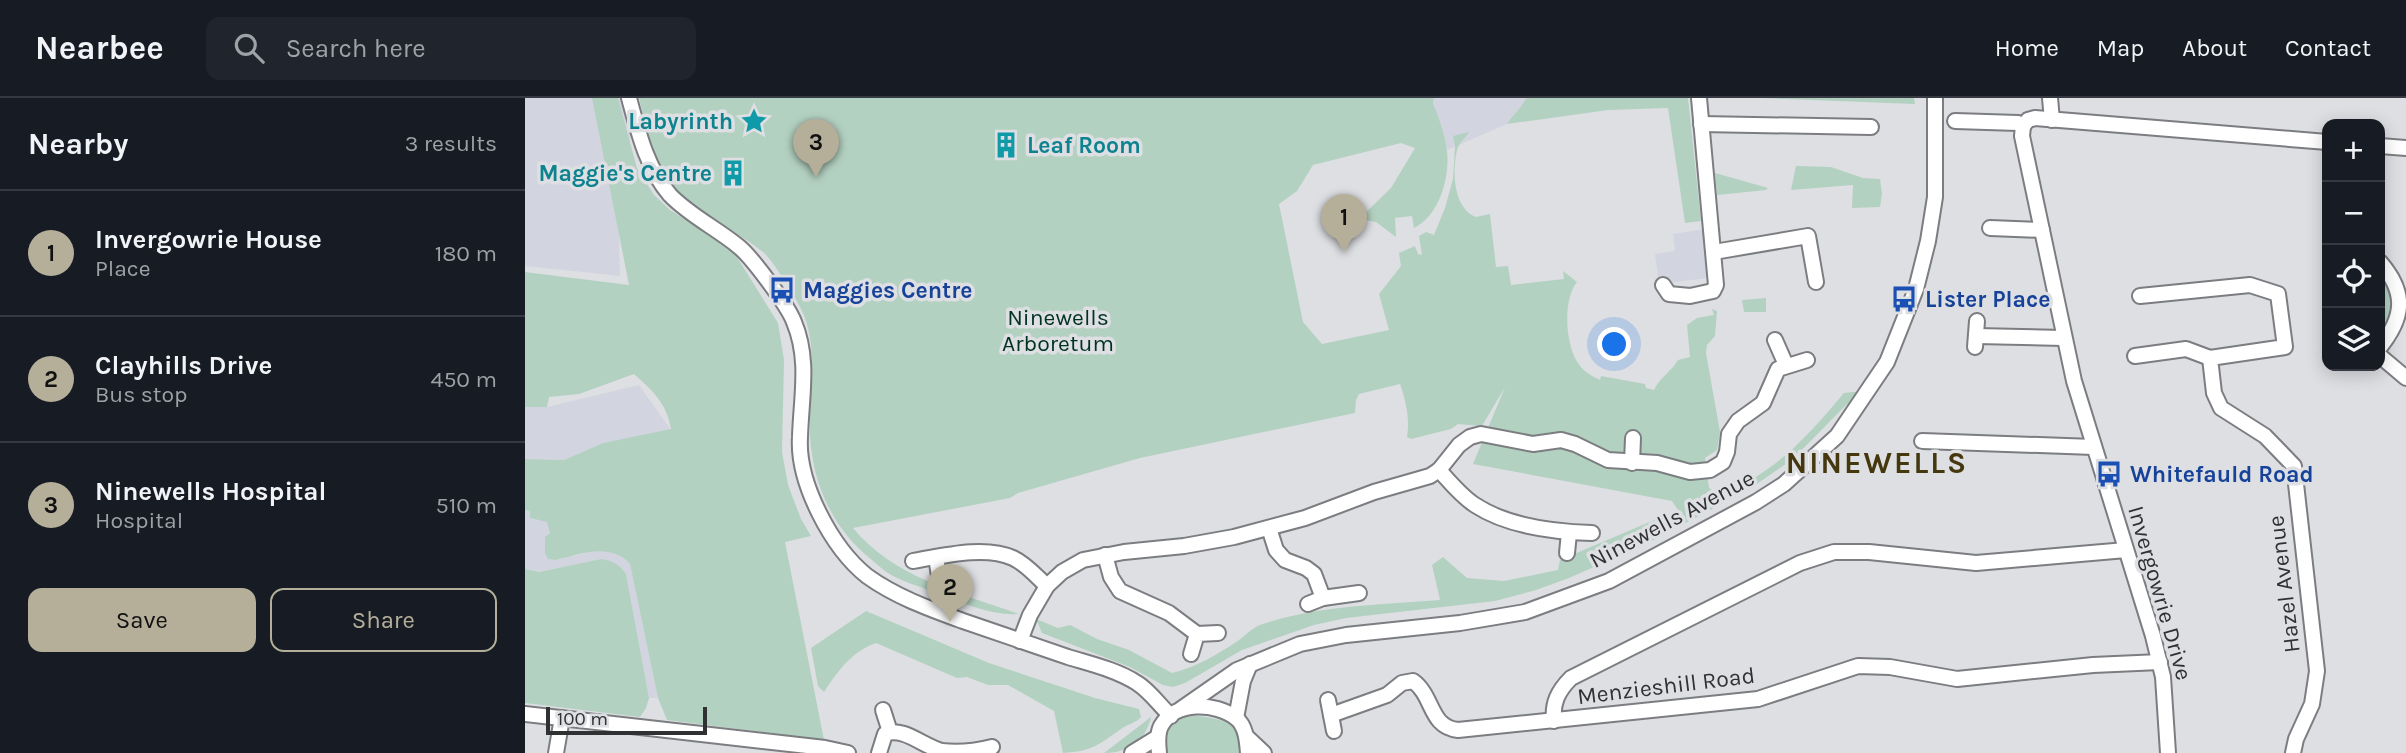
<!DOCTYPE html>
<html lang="en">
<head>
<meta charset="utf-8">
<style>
  body { margin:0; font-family:Karla,sans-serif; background:#20242c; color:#f1f3f6 }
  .controls { position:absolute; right:21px; top:21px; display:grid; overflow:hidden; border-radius:14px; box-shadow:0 4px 18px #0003 }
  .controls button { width:63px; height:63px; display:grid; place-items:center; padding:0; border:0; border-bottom:2px solid #363941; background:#171b24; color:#f1f3f6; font:35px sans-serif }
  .scale { position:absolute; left:21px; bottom:18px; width:161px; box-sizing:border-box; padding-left:7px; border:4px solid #303132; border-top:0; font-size:19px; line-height:24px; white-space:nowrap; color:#303132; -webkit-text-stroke:5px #dedfe3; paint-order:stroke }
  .you { position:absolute; left:1090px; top:247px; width:24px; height:24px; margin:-18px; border:5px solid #fff; border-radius:50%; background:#1a73e8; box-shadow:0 0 0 10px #1a73e833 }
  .badge { display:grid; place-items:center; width:46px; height:46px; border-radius:50%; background:#b5af9a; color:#111; font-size:23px; font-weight:700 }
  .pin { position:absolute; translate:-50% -58px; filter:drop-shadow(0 2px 4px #0008) }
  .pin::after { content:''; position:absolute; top:37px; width:24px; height:21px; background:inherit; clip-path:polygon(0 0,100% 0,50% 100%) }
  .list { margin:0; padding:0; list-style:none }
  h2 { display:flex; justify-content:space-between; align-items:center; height:91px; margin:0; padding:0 28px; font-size:30px }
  h2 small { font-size:23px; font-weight:400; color:#9ea1a6 }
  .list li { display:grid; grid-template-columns:46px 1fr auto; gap:21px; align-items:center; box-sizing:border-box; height:126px; padding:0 28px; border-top:2px solid #363941 }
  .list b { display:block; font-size:26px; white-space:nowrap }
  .list p { margin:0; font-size:23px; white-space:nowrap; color:#9ea1a6 }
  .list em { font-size:23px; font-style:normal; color:#9ea1a6 }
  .actions { display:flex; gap:14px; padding:21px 28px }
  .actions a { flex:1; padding:16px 0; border:2px solid #b5af9a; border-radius:14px; text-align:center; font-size:24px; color:#b5af9a }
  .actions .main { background:#b5af9a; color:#111 }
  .icon { flex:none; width:38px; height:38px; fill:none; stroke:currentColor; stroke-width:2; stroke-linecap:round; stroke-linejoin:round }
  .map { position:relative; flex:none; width:1881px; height:655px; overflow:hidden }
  header { display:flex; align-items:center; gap:42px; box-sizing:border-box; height:98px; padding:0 35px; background:#171b24; border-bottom:2px solid #363941 }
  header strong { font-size:33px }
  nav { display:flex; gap:38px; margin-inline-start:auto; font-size:24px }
  .search { width:490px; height:63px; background:#20242c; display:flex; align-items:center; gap:18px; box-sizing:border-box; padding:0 24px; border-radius:14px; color:#9ea1a6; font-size:26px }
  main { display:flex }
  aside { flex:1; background:#171b24 }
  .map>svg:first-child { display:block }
  .built { fill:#d2d5e0 }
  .green { fill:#b3d1c1 }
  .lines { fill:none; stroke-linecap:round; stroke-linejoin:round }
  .minor-casing { stroke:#7b7d80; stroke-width:18 }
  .minor { stroke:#fff; stroke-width:14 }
  .labels { text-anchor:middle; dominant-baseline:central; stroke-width:7; stroke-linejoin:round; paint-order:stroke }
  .culture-label { font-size:23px; font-weight:bold; fill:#0d838f; stroke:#dedfe3; text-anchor:end }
  .transit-label { font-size:23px; font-weight:bold; fill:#164399; stroke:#dedfe3; text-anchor:start }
  .park-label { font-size:23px; fill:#003220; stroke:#dedfe3 }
  .street-label { font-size:23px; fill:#303132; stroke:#dedfe3 }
  .district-label { font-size:30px; font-weight:bold; letter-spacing:2px; fill:#45380f; stroke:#dedfe3 }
</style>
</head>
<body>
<header>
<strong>Nearbee</strong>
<div class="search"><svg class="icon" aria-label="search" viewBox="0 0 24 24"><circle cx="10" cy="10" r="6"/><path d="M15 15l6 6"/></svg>Search here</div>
<nav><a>Home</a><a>Map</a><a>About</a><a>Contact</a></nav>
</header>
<main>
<aside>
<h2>Nearby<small>3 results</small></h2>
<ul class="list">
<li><span class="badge">1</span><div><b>Invergowrie House</b><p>Place</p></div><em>180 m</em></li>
<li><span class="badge">2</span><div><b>Clayhills Drive</b><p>Bus stop</p></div><em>450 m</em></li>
<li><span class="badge">3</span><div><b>Ninewells Hospital</b><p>Hospital</p></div><em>510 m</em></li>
</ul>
<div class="actions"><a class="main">Save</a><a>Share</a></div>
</aside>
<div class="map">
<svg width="1881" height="655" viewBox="0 0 1881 655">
  <rect width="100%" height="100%" fill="#dedfe3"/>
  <g class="built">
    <path d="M 0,0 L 98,0 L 107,35 L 93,91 L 95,178 L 0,168 Z"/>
    <path d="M 909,0 L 1001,0 L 995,11 L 988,17 L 982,26 L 922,52 L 908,5 Z"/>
    <path d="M 1179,131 L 1183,180 L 1134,186 L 1130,156 L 1150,153 L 1148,136 Z"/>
    <path d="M 114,287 L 146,332 L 78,345 L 39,362 L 0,361 L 0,309 L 22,309 Z"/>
    <path d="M 0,412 L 6,413 L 6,420 L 22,424 L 25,429 L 31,462 L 75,452 L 87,453 L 105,466 L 133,600 L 124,600 L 101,476 L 76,461 L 14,474 L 0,471 Z"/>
  </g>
  <g class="green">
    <path d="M 67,0 L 93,0 L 112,70 L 129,97 L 145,112 L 188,139 L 210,156 L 253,225 L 259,262 L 257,354 L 263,387 L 276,421 L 286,438 L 260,444 L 299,642 L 142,622 L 133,600 L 105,466 C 84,444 57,456 31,462 L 23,461 L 20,455 L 20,439 L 25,435 L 22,424 L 5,420 L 5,413 L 0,412 L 0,361 L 39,362 L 78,345 L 146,331 C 142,306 128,293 109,276 L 54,296 L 24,299 L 22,309 L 0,309 L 0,174 L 104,187 Z"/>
    <path d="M 114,0 L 909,0 L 908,5 C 914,20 920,37 922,53 C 925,80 914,118 889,130 L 887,118 L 870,120 L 871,139 L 851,124 L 834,121 L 866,90 L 890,50 L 876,45 L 788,67 L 772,93 L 754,106 L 778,224 L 797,246 L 864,232 L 854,196 L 876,168 L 874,155 L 890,148 L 893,156 L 897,157 L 894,138 L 901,134 L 909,137 L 920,110 L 928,81 L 930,48 L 928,38 L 944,34 C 941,40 934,44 932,52 C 927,73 928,110 951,119 L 965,116 L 971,169 L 983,168 L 986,187 L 1039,181 L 1038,173 L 1052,184 C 1037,202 1040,252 1056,269 C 1061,275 1069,279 1075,282 L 1076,278 L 1120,286 L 1121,290 L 1129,292 C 1135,279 1146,274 1153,262 L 1165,259 L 1162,227 L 1172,220 L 1189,217 L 1187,211 L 1192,213 L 1190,238 L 1182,247 L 1181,255 L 1195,334 L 1192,352 L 1180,360 L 1184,390 L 1195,397 C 1250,375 1282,339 1319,295 L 1338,293 L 1321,307 L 1268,361 L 1223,392 L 1121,446 L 1044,480 L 1011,492 L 970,503 L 821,520 L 789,527 L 717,552 L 660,585 L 648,589 L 638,587 L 605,569 L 517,535 L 511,521 L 533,530 L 545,527 L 572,541 L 604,552 L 647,575 C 669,570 694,556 714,542 C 721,537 727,530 735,527 C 792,507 856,507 915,502 L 907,467 L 918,459 L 942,480 L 979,483 L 1033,472 L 1035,462 L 1153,412 L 1147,403 L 948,366 L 980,289 L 957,328 L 933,326 L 926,331 L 886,341 L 882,339 C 885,321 881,303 875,286 L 834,296 L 831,302 L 830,315 L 615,360 L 493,395 L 485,400 L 328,430 C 369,480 435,495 494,516 C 463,518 432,502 403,492 C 391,487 379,484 368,478 C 360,474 354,468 347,462 C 302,427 282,372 285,316 C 286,283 292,242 276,211 C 271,200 247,161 238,154 C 203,126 159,113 135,71 C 124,50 120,23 114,0 Z"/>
    <path d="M 1001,0 L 1163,0 L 1176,123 L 1160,125 L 1143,10 L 1083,12 L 982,26 C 988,16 996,11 1001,0 Z"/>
    <path d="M 1237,0 L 1389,0 L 1390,6 Z"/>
    <path d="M 1271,68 L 1306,69 L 1338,80 L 1355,81 L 1357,96 L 1355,109 L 1327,110 L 1328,87 L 1266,92 Z"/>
    <path d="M 1190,75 L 1243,90 L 1241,92 L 1192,97 Z"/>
    <path d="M 1855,172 C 1871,199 1873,212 1855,238 Z"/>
    <path d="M 1241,200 L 1241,214 L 1219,214 L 1217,202 Z"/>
    <path d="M 76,461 C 88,463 94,466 101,476 L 124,600 L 121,610 L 115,619 L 0,605 L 0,471 L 14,474 Z"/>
    <path d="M 341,513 L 464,565 L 570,600 L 614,611 L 616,619 C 611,625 603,626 596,631 C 573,647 568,653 538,655 L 529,613 L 483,587 L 463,587 L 442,579 L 432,580 L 351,545 C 326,554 313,573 299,594 L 293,588 L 286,550 Z"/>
    <path d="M 668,617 C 692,621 720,622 715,655 L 642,655 L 642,633 L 653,622 Z"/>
    <path d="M 626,619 C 621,642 603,655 579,655 Z"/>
  </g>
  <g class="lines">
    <g class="minor-casing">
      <g id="minor">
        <path d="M 104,0 C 113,33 122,71 145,97 C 164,117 191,130 213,148 C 227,159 263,208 269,224 C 285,262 276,300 275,339 C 272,385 307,450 342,478 C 371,499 405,511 438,523 C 473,535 508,547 543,559 C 566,566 592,572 612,585 C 625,593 635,608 646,618"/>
        <path d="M 1525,0 L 1527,22"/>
        <path d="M 1430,23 L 1493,25 L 1498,28"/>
        <path d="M 1176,26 L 1346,29"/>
        <path d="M 1498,28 L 1497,38 L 1549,283 L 1628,538 L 1638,579 L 1643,655"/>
        <path d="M 1498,28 L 1503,22 L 1510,20 L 1802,44"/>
        <path d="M 1855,48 L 1881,50"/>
        <path d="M 1465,130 L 1517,132"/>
        <path d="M 1189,154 L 1283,138 L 1291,184"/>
        <path d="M 1855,164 C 1881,194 1880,218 1855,249"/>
        <path d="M 1138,187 L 1144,196 L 1165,198 L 1188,193 L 1191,187 L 1174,0"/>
        <path d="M 1615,198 L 1725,187 L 1753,196 L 1760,249 L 1685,260 L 1689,295 L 1696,310 L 1740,338 L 1769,368 L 1792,573 L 1787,606 L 1771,641 L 1768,655"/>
        <path d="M 1451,238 L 1538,240"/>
        <path d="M 1250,242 L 1261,267"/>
        <path d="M 1450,249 L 1452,223"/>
        <path d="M 1610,258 L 1661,251 L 1685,260"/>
        <path d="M 1855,258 L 1881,280"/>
        <path d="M 1397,343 L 1569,349"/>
        <path d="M 1107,365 L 1108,340"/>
        <path d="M 914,372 C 925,384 936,398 950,407 C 982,428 1029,434 1067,435"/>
        <path d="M 744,430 L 751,452 L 760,462 L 781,470 L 789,476 L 798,500"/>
        <path d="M 1042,455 L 1044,435"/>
        <path d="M 580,457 L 586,479 L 595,493 L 644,515 L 672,536"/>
        <path d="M 411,459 L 414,478"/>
        <path d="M 388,463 C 417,458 460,447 488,460 C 501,466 511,478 522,488"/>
        <path d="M 783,506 L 798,500 L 834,495"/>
        <path d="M 495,543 L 505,517 L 522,488 L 537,474 L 558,462 L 599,454 L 659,448 L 709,439 L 780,420 L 849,394 L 905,378 L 914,372 L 934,347 L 945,339 L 956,336 L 1008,346 L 1036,342 L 1050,346 L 1083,362 L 1132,365 L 1165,374 L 1185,372 L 1198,364 L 1202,354 L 1204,336 L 1213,323 L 1238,305 L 1253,271 L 1282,262"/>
        <path d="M 666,556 L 672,536 L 693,535"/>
        <path d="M 803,602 L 809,633"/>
        <path d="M 656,611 L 712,572 L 775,546 L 821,537 L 935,525 L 1000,514 L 1084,483 L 1231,404 L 1259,386 L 1312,338 L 1362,264 L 1391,191 L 1403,143 L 1410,99 L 1410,0"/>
        <path d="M 358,612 L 365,634"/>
        <path d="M 0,616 L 300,650 L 323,655"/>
        <path d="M 806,617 L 862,597 L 877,585 L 888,583 C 909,598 904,629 933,632 L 1233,601 L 1333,568 L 1365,569 L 1432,581 L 1568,567 L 1635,564"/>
        <path d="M 711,620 L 718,583 L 725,566"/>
        <path d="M 1029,623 C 1027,605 1033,593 1046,580 L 1275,465 L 1309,454 L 1344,454 L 1451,465 L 1601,452"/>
        <path d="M 722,639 L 739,655"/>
        <path d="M 31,655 L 37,620"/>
        <path d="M 354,655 L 360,636 C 378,628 399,649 417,653 C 434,655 451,653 467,649"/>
        <path d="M 607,655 L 633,639"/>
        <path d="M 634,655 C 633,646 632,636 636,628 C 650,603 690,604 711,620 C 721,628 722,643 723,655"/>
      </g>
    </g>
    <use href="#minor" class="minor"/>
  </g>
  <defs>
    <g id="sight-bare" transform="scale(2.1)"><path d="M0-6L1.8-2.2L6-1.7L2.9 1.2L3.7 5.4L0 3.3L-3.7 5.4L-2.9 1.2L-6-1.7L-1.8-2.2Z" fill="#0f9aa8" stroke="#dedfe3" stroke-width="2.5" paint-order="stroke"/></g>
    <g id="building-bare" transform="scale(2.1)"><path d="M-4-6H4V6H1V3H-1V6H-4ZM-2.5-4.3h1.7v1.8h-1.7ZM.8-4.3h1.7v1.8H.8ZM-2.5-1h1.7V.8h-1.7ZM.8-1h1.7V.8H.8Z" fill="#0f9aa8" stroke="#dedfe3" stroke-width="2.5" paint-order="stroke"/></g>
    <g id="bus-bare" transform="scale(2.1)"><path d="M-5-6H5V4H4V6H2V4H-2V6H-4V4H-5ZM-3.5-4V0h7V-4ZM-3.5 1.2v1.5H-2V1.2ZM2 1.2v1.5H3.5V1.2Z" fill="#1a4fb4" stroke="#dedfe3" stroke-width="2.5" paint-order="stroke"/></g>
  </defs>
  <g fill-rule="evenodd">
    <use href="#sight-bare" x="229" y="23"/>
    <use href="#building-bare" x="481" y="47"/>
    <use href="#building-bare" x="208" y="75"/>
    <use href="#bus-bare" x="257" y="192"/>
    <use href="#bus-bare" x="1379" y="201"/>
    <use href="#bus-bare" x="1584" y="376"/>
  </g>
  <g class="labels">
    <g class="culture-label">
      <text x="208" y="23">Labyrinth</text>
      <text x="502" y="47" text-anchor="start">Leaf Room</text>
      <text x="187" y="75">Maggie's Centre</text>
    </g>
    <g class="transit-label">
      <text x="278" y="192">Maggies Centre</text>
      <text x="1400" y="201">Lister Place</text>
      <text x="1605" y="376">Whitefauld Road</text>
    </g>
    <g class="park-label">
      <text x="533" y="219">Ninewells<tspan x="533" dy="26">Arboretum</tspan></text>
    </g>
    <g class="street-label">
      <text transform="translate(1147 421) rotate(-28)">Ninewells Avenue</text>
      <text transform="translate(1759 486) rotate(-97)">Hazel Avenue</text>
      <text transform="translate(1635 495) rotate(74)">Invergowrie Drive</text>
      <text transform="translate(1141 588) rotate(-7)">Menzieshill Road</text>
    </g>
    <g class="district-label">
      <text x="1352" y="365">NINEWELLS</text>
    </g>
  </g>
</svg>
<div class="controls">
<button>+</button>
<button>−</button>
<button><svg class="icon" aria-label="locate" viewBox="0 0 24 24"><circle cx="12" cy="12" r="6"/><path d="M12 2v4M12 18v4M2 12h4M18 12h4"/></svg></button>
<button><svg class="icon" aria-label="layers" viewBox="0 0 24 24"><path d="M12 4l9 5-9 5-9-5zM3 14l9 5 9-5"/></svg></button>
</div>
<div class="scale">100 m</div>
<div class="you"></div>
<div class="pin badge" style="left:819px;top:154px">1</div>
<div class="pin badge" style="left:425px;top:524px">2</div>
<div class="pin badge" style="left:291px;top:79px">3</div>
</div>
</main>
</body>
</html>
